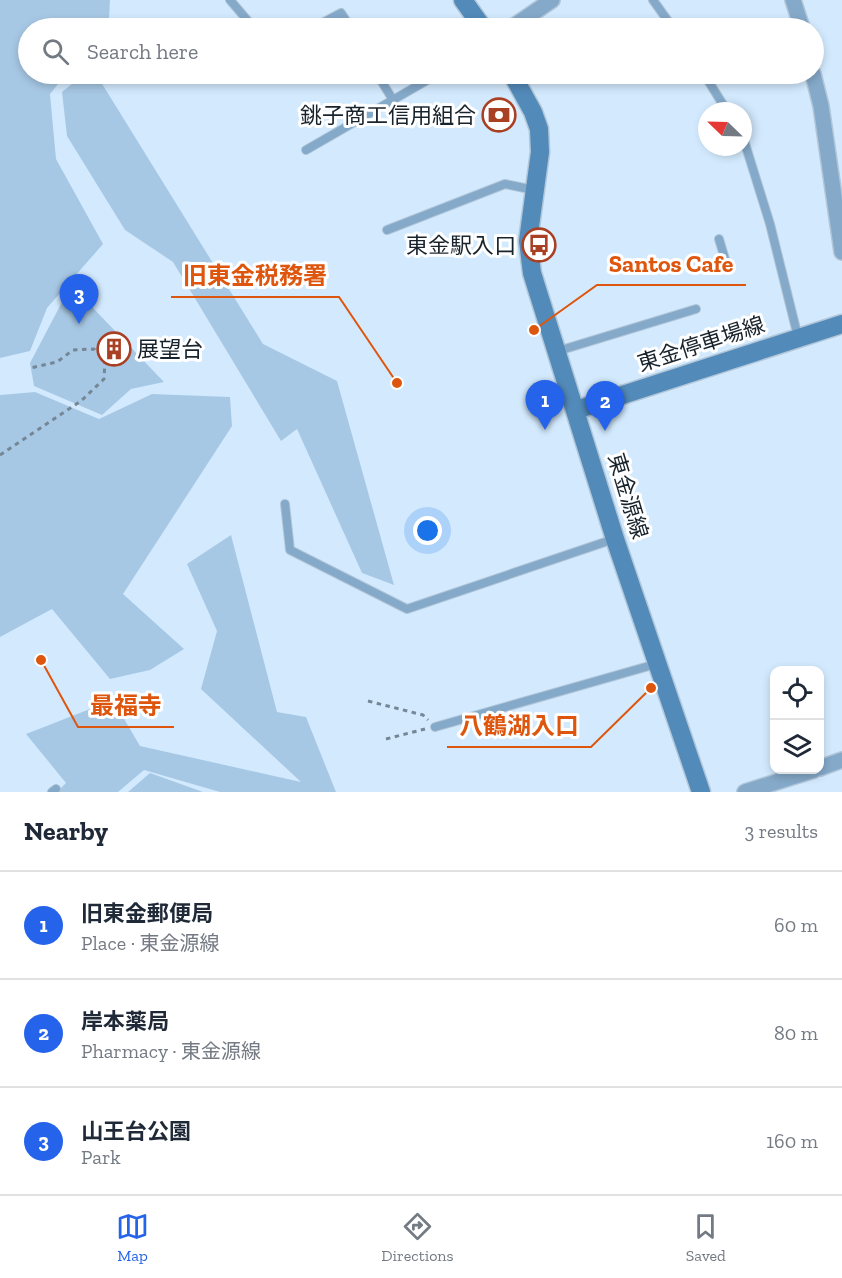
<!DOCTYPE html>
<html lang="en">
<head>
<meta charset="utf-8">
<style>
  body { margin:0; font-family:"Zilla Slab","Noto Sans JP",serif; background:#f6f6f7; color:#1f2937 }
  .controls { position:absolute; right:18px; bottom:18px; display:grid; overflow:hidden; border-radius:12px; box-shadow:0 3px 9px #0003 }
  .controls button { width:54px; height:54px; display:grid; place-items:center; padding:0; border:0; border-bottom:2px solid #e0e1e3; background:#fff; color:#1f2937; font:30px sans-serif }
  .compass { position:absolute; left:698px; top:102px; width:54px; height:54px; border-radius:50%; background:#fff; box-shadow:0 3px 9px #0003; rotate:293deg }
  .you { position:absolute; left:428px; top:531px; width:21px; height:21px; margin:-15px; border:4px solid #fff; border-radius:50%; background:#1a73e8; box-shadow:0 0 0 9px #1a73e833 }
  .badge { display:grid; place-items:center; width:39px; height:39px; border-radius:50%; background:#2563eb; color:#fff; font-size:20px; font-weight:700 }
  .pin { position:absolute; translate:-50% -50px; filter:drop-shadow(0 2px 3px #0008) }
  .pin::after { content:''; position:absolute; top:32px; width:21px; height:18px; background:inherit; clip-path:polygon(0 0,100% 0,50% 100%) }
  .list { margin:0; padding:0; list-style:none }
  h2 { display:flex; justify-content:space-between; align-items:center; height:78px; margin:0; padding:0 24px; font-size:26px }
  h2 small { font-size:20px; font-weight:400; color:#747a83 }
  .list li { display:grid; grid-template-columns:39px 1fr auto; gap:18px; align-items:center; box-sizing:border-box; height:108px; padding:0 24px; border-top:2px solid #e0e1e3 }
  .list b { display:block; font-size:22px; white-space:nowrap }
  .list p { margin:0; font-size:20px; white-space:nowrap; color:#747a83 }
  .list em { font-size:20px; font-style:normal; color:#747a83 }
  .icon { flex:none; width:33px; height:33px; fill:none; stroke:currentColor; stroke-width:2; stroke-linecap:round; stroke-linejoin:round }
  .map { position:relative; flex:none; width:842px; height:792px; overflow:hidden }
  .search { position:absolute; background:#fff; box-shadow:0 3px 9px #0003; left:18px; right:18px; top:18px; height:66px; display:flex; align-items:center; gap:15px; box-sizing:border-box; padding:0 21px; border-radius:33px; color:#747a83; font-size:22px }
  .sheet { height:402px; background:#fff }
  nav { display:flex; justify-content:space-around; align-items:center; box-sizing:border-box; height:84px; border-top:2px solid #e0e1e3; background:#fff; font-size:16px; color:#747a83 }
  nav a { display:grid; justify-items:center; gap:3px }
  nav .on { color:#2563eb }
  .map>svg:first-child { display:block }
  .green { fill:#a7c8e5 }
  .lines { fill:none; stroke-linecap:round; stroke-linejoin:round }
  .lane-casing { stroke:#b1c6d8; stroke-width:10 }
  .street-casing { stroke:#b1c6d8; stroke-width:18 }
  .secondary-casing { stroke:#b1c6d8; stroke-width:21 }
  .path { stroke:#758695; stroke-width:3; stroke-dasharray:4.5 4.5; stroke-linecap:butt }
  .lane { stroke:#85a9c9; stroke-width:8 }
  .street { stroke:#85a9c9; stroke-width:15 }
  .secondary { stroke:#528ab9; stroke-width:18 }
  .labels { text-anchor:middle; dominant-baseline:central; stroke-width:6; stroke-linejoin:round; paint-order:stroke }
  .poi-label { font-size:22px; fill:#18232c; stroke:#fff; text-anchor:end }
  .street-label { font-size:22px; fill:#18232c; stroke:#fff }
  .leader { fill:none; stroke:#de560e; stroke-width:2 }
  .callout-dot { fill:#de560e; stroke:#fff; stroke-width:2 }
  .callout-label { font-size:24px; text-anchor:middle; font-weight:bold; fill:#de560e; stroke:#fff; stroke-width:6; stroke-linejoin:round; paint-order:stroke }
</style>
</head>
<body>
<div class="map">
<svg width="842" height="792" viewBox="0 0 842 792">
  <rect width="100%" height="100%" fill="#d3eafe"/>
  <g class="green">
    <path d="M 0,0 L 110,0 L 109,19 L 102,28 L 28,28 L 28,74 L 66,74 L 50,94 L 56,159 L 103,244 L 47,308 L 30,351 L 0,358 Z"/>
    <path d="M 84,74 L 96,74 L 263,344 L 337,381 L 394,585 L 362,573 L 297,429 L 281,441 L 173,262 L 125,230 L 67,136 L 62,92 Z"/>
    <path d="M 71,285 L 164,382 L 131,389 L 102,415 L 34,386 L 30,363 Z"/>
    <path d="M 35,392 L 99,419 L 152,394 L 230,397 L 232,426 L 123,594 L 184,649 L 150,670 L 110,679 L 52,609 L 0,637 L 0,395 Z"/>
    <path d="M 231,535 L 277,712 L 306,717 L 336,792 L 220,792 L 144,770 L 118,792 L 57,792 L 66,783 L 26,734 L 113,700 L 140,746 L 301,782 L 201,689 L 217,631 L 187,564 Z"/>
    <path d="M 150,773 L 203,792 L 128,792 Z"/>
  </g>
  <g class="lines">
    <g class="lane-casing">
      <g id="lane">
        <path d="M 230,0 L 254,28"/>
        <path d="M 653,0 L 673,28"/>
        <path d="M 313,28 L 341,13 L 351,28"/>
        <path d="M 377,74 L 393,100"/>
        <path d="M 704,74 L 727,111"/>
        <path d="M 743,137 L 770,224 L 798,337"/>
        <path d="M 306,150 L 438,74"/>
        <path d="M 387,230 L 505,184 L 534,190"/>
        <path d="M 719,239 L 725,259"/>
        <path d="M 558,351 L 696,309"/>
        <path d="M 285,504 L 290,550 L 407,609 L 614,539"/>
        <path d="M 435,727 L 656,664"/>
        <path d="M 52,792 L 56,789"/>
      </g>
    </g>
    <g class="street-casing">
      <g id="street">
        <path d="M 793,0 L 802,28"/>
        <path d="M 511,28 L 552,0"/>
        <path d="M 813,74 L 821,106 L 842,252"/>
        <path d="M 820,768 L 842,760"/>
        <path d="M 745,792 L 814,770"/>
      </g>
    </g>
    <g class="secondary-casing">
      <g id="secondary">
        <path d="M 463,0 L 483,28"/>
        <path d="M 512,74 L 533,112 L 539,129 L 540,152 L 528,241 L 532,273 L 615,539 L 701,792"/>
        <path d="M 576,410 L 842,324"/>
      </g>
    </g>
    <g class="path">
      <path d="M 0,455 L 81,401 L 104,379 L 105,361 L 94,349 L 73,350 L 57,362 L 30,368"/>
      <path d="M 368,701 L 423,715 L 428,720"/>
      <path d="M 386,739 L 425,729"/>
    </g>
    <use href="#lane" class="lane"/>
    <use href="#street" class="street"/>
    <use href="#secondary" class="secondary"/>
  </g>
  <defs>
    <g id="bank-ring" transform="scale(1.725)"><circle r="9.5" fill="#fff" stroke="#a94024" stroke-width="1.5"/><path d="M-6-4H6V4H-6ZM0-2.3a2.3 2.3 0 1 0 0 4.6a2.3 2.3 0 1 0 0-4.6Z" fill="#a94024"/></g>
    <g id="bus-ring" transform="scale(1.725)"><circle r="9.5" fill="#fff" stroke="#a94024" stroke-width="1.5"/><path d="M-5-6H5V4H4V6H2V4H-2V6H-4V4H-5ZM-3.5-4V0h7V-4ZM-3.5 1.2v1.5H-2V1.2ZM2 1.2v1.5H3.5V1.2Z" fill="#a94024"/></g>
    <g id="building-ring" transform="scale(1.725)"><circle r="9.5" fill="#fff" stroke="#a94024" stroke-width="1.5"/><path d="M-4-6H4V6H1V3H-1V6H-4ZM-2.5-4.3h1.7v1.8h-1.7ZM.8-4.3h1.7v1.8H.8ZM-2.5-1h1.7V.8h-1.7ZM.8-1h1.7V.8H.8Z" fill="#a94024"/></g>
  </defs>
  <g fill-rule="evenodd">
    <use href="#bank-ring" x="499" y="115"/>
    <use href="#bus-ring" x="539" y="245"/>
    <use href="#building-ring" x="114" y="349"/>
  </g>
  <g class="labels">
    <g class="poi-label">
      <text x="476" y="115">銚子商工信用組合</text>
      <text x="516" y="245">東金駅入口</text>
      <text x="137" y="349" text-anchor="start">展望台</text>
    </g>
    <g class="street-label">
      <text transform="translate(701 344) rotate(-18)">東金停車場線</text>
      <text transform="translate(628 496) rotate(73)">東金源線</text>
    </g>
  </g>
  <path class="leader" d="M534 330L597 285H746M397 383L339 297H171M41 660L78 727H174M651 688L591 747H447"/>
  <g class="callout-dot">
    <circle cx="534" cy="330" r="6"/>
    <circle cx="397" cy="383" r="6"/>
    <circle cx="41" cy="660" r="6"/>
    <circle cx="651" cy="688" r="6"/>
  </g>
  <g class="callout-label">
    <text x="671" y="272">Santos Cafe</text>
    <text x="255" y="284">旧東金税務署</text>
    <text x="126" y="714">最福寺</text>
    <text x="519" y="734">八鶴湖入口</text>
  </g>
</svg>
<div class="controls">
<button><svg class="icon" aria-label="locate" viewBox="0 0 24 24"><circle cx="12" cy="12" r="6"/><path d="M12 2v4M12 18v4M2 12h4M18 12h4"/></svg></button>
<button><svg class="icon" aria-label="layers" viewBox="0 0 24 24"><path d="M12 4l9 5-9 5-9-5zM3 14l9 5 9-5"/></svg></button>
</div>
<svg class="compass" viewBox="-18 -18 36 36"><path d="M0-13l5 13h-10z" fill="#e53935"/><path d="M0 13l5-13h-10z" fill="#747a83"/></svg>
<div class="you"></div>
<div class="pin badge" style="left:545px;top:430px">1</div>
<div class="pin badge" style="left:605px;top:431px">2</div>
<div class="pin badge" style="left:79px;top:324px">3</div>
<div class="search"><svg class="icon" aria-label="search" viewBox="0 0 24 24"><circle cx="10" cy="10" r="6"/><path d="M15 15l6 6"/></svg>Search here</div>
</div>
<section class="sheet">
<h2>Nearby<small>3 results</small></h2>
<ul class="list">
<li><span class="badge">1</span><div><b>旧東金郵便局</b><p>Place · 東金源線</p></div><em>60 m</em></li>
<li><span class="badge">2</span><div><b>岸本薬局</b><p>Pharmacy · 東金源線</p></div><em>80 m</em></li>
<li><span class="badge">3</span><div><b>山王台公園</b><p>Park</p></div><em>160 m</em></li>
</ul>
</section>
<nav>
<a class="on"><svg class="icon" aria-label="map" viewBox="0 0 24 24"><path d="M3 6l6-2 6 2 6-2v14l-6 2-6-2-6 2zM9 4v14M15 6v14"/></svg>Map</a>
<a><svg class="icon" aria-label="directions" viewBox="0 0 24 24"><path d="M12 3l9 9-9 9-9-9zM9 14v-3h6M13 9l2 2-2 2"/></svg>Directions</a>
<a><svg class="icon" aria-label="saved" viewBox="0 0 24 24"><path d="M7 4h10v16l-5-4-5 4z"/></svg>Saved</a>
</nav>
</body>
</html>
